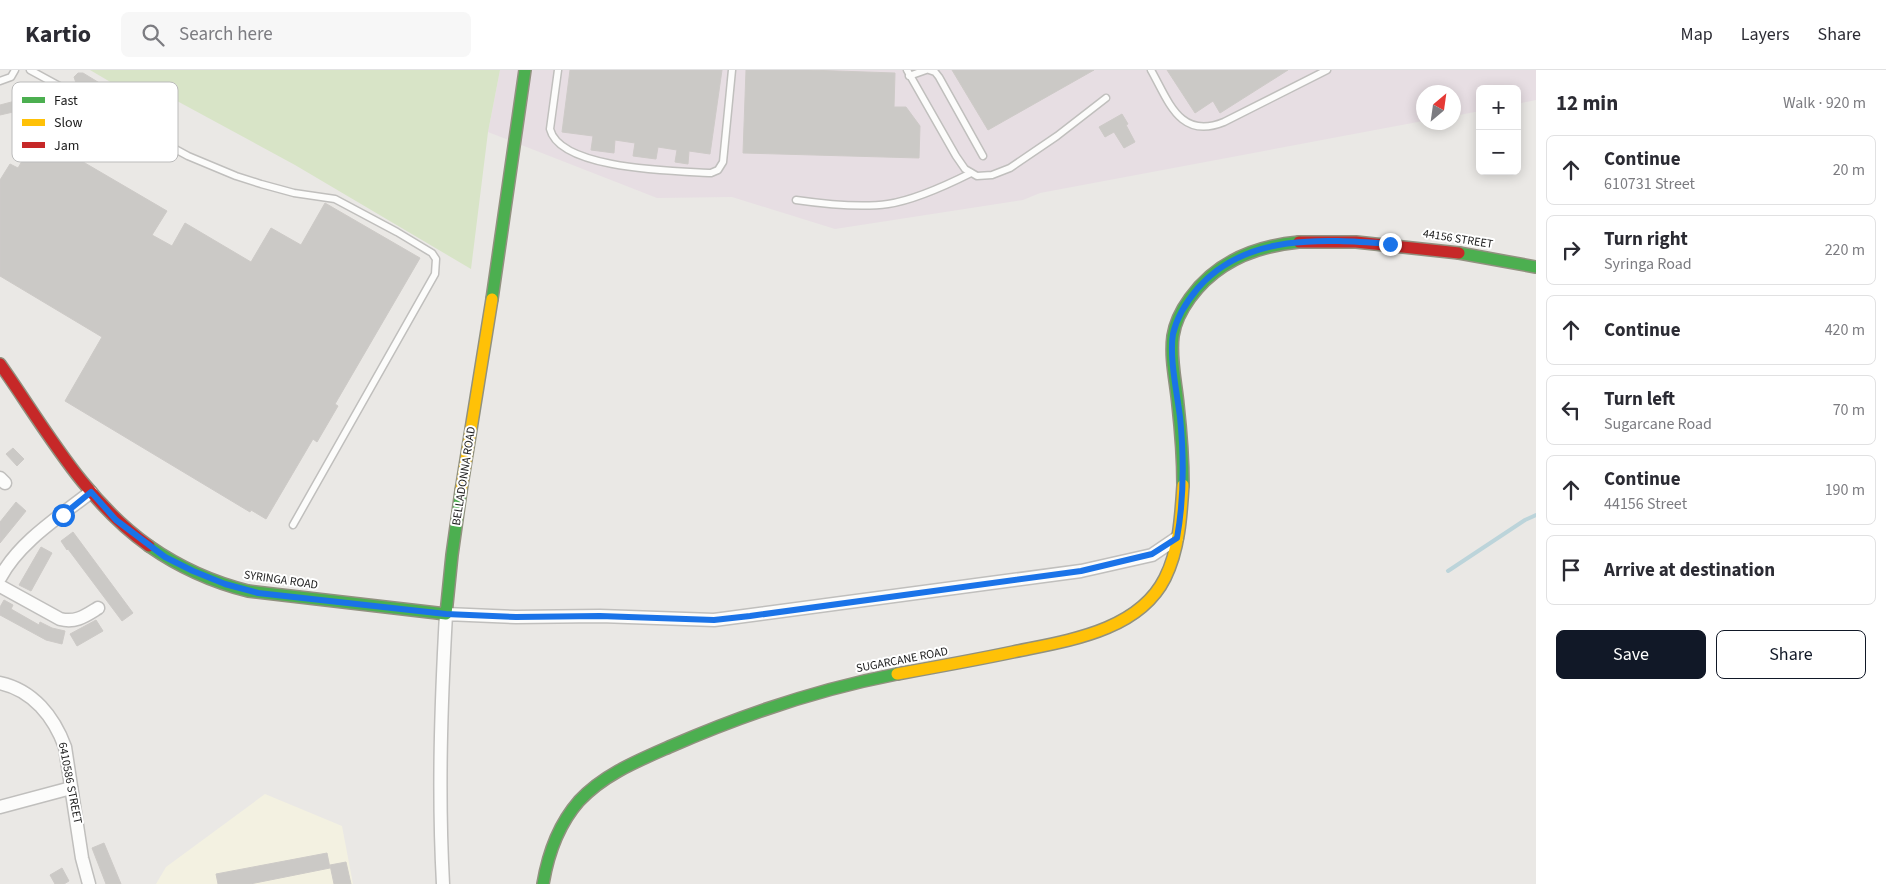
<!DOCTYPE html>
<html lang="en">
<head>
<meta charset="utf-8">
<style>
  body { margin:0; font-family:"Source Sans 3",sans-serif; background:#f7f7f7; color:#2b2b33 }
  .controls { position:absolute; right:15px; top:15px; display:grid; overflow:hidden; border-radius:8px; box-shadow:0 2px 12px #0003 }
  .controls button { width:45px; height:45px; display:grid; place-items:center; padding:0; border:0; border-bottom:1px solid #e1e1e2; background:#fff; color:#2b2b33; font:25px sans-serif }
  .compass { position:absolute; left:1416px; top:15px; width:45px; height:45px; border-radius:50%; background:#fff; box-shadow:0 2px 12px #0003; rotate:29deg }
  .stop { position:absolute; width:15px; height:15px; margin:-11px; border:4px solid #1a73e8; border-radius:50%; background:#fff }
  .stop.end { background:#1a73e8; border-color:#fff; box-shadow:0 1px 5px #0008 }
  .list { margin:0; padding:0; list-style:none }
  h2 { display:flex; justify-content:space-between; align-items:center; height:65px; margin:0; padding:0 20px; font-size:21px }
  h2 small { font-size:16px; font-weight:400; color:#7c7c81 }
  .list li { display:grid; grid-template-columns:32px 1fr auto; gap:15px; align-items:center; box-sizing:border-box; height:70px; margin:0 10px 10px; padding:0 10px; border:1px solid #e1e1e2; border-radius:8px }
  .list b { display:block; font-size:19px; white-space:nowrap }
  .list p { margin:0; font-size:16px; white-space:nowrap; color:#7c7c81 }
  .list em { font-size:16px; font-style:normal; color:#7c7c81 }
  .actions { display:flex; gap:10px; padding:15px 20px }
  .actions a { flex:1; padding:11px 0; border:1px solid #111827; border-radius:8px; text-align:center; font-size:18px; color:#111827 }
  .actions .main { background:#111827; color:#fff }
  .icon { flex:none; width:28px; height:28px; fill:none; stroke:currentColor; stroke-width:2; stroke-linecap:round; stroke-linejoin:round }
  .map { position:relative; flex:none; width:1536px; height:814px; overflow:hidden }
  header { display:flex; align-items:center; gap:30px; box-sizing:border-box; height:70px; padding:0 25px; background:#fff; border-bottom:1px solid #e1e1e2 }
  header strong { font-size:24px }
  nav { display:flex; gap:28px; margin-inline-start:auto; font-size:18px }
  .search { width:350px; height:45px; background:#f7f7f7; display:flex; align-items:center; gap:12px; box-sizing:border-box; padding:0 18px; border-radius:8px; color:#7c7c81; font-size:19px }
  main { display:flex }
  aside { flex:1; background:#fff }
  .map>svg:first-child { display:block }
  .industrial { fill:#e7dee3 }
  .education { fill:#f3f1e1 }
  .grass { fill:#d8e4c7 }
  .lines { fill:none; stroke-linecap:round; stroke-linejoin:round }
  .stream { stroke:#bcd4da; stroke-width:4 }
  .building { fill:#cbc9c6; stroke:#cdcac7 }
  .lane-casing { stroke:#c0bfbd; stroke-width:9 }
  .street-casing { stroke:#c0bfbd; stroke-width:15 }
  .fast-casing { stroke:#91917f; stroke-width:14 }
  .slow-casing { stroke:#91917f; stroke-width:14 }
  .jam-casing { stroke:#91917f; stroke-width:14 }
  .lane { stroke:#fcfcfb; stroke-width:6 }
  .street { stroke:#fcfcfb; stroke-width:12 }
  .fast { stroke:#4caf50; stroke-width:11 }
  .slow { stroke:#ffc107; stroke-width:11 }
  .jam { stroke:#c62828; stroke-width:11 }
  .route { stroke:#1a73e8; stroke-width:6 }
  .labels { text-anchor:middle; dominant-baseline:central; stroke-width:4; stroke-linejoin:round; paint-order:stroke }
  .street-label { font-size:12px; fill:#1c1c1c; stroke:#fff }
  .key { fill:#fff; stroke:#bbb; stroke-width:1 }
  .key-label { font-size:14px; fill:#1c1c1c }
</style>
</head>
<body>
<header>
<strong>Kartio</strong>
<div class="search"><svg class="icon" aria-label="search" viewBox="0 0 24 24"><circle cx="10" cy="10" r="6"/><path d="M15 15l6 6"/></svg>Search here</div>
<nav><a>Map</a><a>Layers</a><a>Share</a></nav>
</header>
<main>
<div class="map">
<svg width="1536" height="814" viewBox="0 0 1536 814">
  <rect width="100%" height="100%" fill="#eae8e5"/>
  <path class="industrial" d="M 500,0 L 1536,0 L 1536,30 L 1517,34 L 1517,19 L 1480,19 L 1480,41 L 1454,46 L 1454,22 L 1424,22 L 1423,51 L 1040,123 L 1023,130 L 835,159 L 732,127 L 657,128 L 488,62 Z"/>
  <path class="education" d="M 265,724 L 342,756 L 353,814 L 156,814 L 166,797 Z"/>
  <path class="grass" d="M 90,0 L 500,0 L 488,62 L 471,199 L 295,95 L 166,25 L 158,40 Z"/>
  <g class="lines">
    <path class="stream" d="M 1448,501 L 1525,450 L 1536,445"/>
  </g>
  <g class="building">
    <path d="M 570,0 L 722,0 L 710,84 L 689,81 L 688,94 L 675,92 L 677,80 L 658,77 L 656,89 L 633,86 L 635,73 L 615,70 L 614,83 L 591,80 L 593,66 L 562,62 Z"/>
    <path d="M 746,0 L 808,0 L 895,3 L 894,37 L 906,37 L 920,56 L 919,88 L 743,83 Z"/>
    <path d="M 952,0 L 1094,0 L 988,60 Z"/>
    <path d="M 1167,0 L 1288,0 L 1220,43 L 1213,31 L 1195,43 Z"/>
    <path d="M 78,3 L 83,3 L 111,20 L 114,25 L 113,29 L 105,31 L 76,13 L 74,7 Z"/>
    <path d="M 19,30 L 22,40 L 0,45 L 0,35 Z"/>
    <path d="M 1122,44 L 1128,54 L 1126,55 L 1135,72 L 1124,78 L 1114,62 L 1105,67 L 1099,57 Z"/>
    <path d="M 37,65 L 167,141 L 152,165 L 172,176 L 185,153 L 251,192 L 271,158 L 301,175 L 325,133 L 420,188 L 335,334 L 338,336 L 317,372 L 313,369 L 266,449 L 251,440 L 250,442 L 65,331 L 102,267 L 0,206 L 0,110 L 10,94 L 18,98 Z"/>
    <path d="M 13,378 L 24,389 L 17,396 L 6,384 Z"/>
    <path d="M 16,432 L 26,441 L 0,473 L 0,452 Z"/>
    <path d="M 73,462 L 133,543 L 122,551 L 68,479 L 67,480 L 61,471 Z"/>
    <path d="M 41,477 L 52,483 L 31,521 L 19,515 Z"/>
    <path d="M 4,530 L 13,535 L 11,539 L 39,555 L 40,552 L 52,558 L 65,561 L 62,574 L 46,570 L 0,545 L 0,537 Z"/>
    <path d="M 96,550 L 103,561 L 77,576 L 70,564 Z"/>
    <path d="M 104,773 L 121,814 L 106,814 L 92,778 Z"/>
    <path d="M 327,783 L 330,798 L 250,814 L 218,814 L 216,804 Z"/>
    <path d="M 346,792 L 351,814 L 334,814 L 330,795 Z"/>
    <path d="M 62,798 L 69,811 L 64,814 L 55,814 L 50,805 Z"/>
  </g>
  <g class="lines">
    <g class="lane-casing">
      <g id="lane">
        <path d="M 30,0 L 188,86 L 236,106 L 261,114 L 294,123 L 335,129 L 397,162 L 432,183 L 436,189 L 435,204 L 293,455"/>
        <path d="M 558,0 L 550,59 C 560,100 676,101 711,103 L 718,100 L 723,92 L 732,0"/>
        <path d="M 907,0 L 956,86 L 965,99 L 977,106 L 992,105 L 1010,98 L 1057,66 L 1106,28"/>
        <path d="M 929,0 L 935,2 L 939,7 L 983,86"/>
        <path d="M 1151,0 C 1169,32 1180,70 1224,52 L 1327,0"/>
        <path d="M 909,6 L 926,0"/>
        <path d="M 0,11 L 11,7 L 15,0"/>
        <path d="M 796,130 C 824,134 860,138 888,134 C 915,130 947,115 971,103"/>
      </g>
    </g>
    <g class="street-casing">
      <g id="street">
        <path d="M 0,408 L 5,413"/>
        <path d="M 0,508 C 19,472 59,447 91,422"/>
        <path d="M 0,516 L 60,549 C 76,553 85,546 98,538"/>
        <path d="M 0,613 C 33,620 54,647 65,677 L 82,788 L 89,814"/>
        <path d="M 0,737 L 71,718"/>
        <path d="M 443,814 C 438,722 441,635 446,544 L 516,547 L 600,546 L 714,550 L 1081,501 L 1152,485 L 1177,468"/>
      </g>
    </g>
    <g class="fast-casing">
      <g id="fast">
        <path d="M 1459,183 L 1536,197"/>
        <path d="M 492,229 L 525,0"/>
        <path d="M 1183,415 C 1183,388 1181,362 1178,335 C 1176,312 1170,289 1173,266 C 1175,252 1182,239 1190,228 C 1216,192 1256,176 1299,172"/>
        <path d="M 149,476 C 179,497 212,512 248,521 L 446,544 L 452,485 L 461,421"/>
        <path d="M 543,814 C 548,784 558,755 579,731 C 603,705 637,691 669,677 C 742,645 819,619 897,604"/>
      </g>
    </g>
    <g class="slow-casing">
      <g id="slow">
        <path d="M 461,421 L 492,229"/>
        <path d="M 897,604 C 936,597 975,590 1013,582 C 1065,571 1138,562 1165,508 C 1179,480 1181,447 1183,415"/>
      </g>
    </g>
    <g class="jam-casing">
      <g id="jam">
        <path d="M 1299,172 L 1356,172 L 1459,183"/>
        <path d="M 0,294 C 45,358 84,430 149,476"/>
      </g>
    </g>
    <use href="#lane" class="lane"/>
    <use href="#street" class="street"/>
    <use href="#fast" class="fast"/>
    <use href="#slow" class="slow"/>
    <use href="#jam" class="jam"/>
  </g>
  <g class="lines">
    <path class="route" d="M 63,445 L 91,422 L 116,450 L 165,487 L 193,501 L 225,514 L 258,523 L 446,544 L 516,547 L 600,546 L 714,550 L 750,546 L 1081,501 L 1152,484 L 1177,468 C 1184,429 1184,387 1180,347 C 1177,323 1169,286 1173,264 C 1177,246 1187,231 1198,218 C 1246,163 1324,169 1390,174"/>
  </g>
  <g class="labels">
    <g class="street-label">
      <text transform="translate(1458 169) rotate(9)">44156 STREET</text>
      <text transform="translate(464 406) rotate(-81)">BELLADONNA ROAD</text>
      <text transform="translate(281 510) rotate(8)">SYRINGA ROAD</text>
      <text transform="translate(902 590) rotate(-11)">SUGARCANE ROAD</text>
      <text transform="translate(70 713) rotate(79)">6410586 STREET</text>
    </g>
  </g>
  <rect x="12" y="12" width="166" height="80" rx="8" class="key"/>
  <rect x="22" y="27" width="23" height="6" fill="#4caf50"/>
  <rect x="22" y="49" width="23" height="7" fill="#ffc107"/>
  <rect x="22" y="72" width="23" height="6" fill="#c62828"/>
  <g class="key-label">
    <text x="54" y="35">Fast</text>
    <text x="54" y="57">Slow</text>
    <text x="54" y="80">Jam</text>
  </g>
</svg>
<div class="controls">
<button>+</button>
<button>−</button>
</div>
<svg class="compass" viewBox="-18 -18 36 36"><path d="M0-13l5 13h-10z" fill="#e53935"/><path d="M0 13l5-13h-10z" fill="#7c7c81"/></svg>
<div class="stop" style="left:63px;top:445px"></div>
<div class="stop end" style="left:1390px;top:174px"></div>
</div>
<aside>
<h2>12 min<small>Walk · 920 m</small></h2>
<ul class="list">
<li><svg class="icon" aria-label="ahead" viewBox="0 0 24 24"><path d="M12 20V5M6 11l6-6 6 6"/></svg><div><b>Continue</b><p>610731 Street</p></div><em>20 m</em></li>
<li><svg class="icon" aria-label="right" viewBox="0 0 24 24"><path d="M7 20v-9h11M14 6l5 5-5 5"/></svg><div><b>Turn right</b><p>Syringa Road</p></div><em>220 m</em></li>
<li><svg class="icon" aria-label="ahead" viewBox="0 0 24 24"><path d="M12 20V5M6 11l6-6 6 6"/></svg><div><b>Continue</b></div><em>420 m</em></li>
<li><svg class="icon" aria-label="left" viewBox="0 0 24 24"><path d="M17 20v-9H6M10 6l-5 5 5 5"/></svg><div><b>Turn left</b><p>Sugarcane Road</p></div><em>70 m</em></li>
<li><svg class="icon" aria-label="ahead" viewBox="0 0 24 24"><path d="M12 20V5M6 11l6-6 6 6"/></svg><div><b>Continue</b><p>44156 Street</p></div><em>190 m</em></li>
<li><svg class="icon" aria-label="arrive" viewBox="0 0 24 24"><path d="M6 21V4h12l-3 4 3 4H6"/></svg><div><b>Arrive at destination</b></div></li>
</ul>
<div class="actions"><a class="main">Save</a><a>Share</a></div>
</aside>
</main>
</body>
</html>
